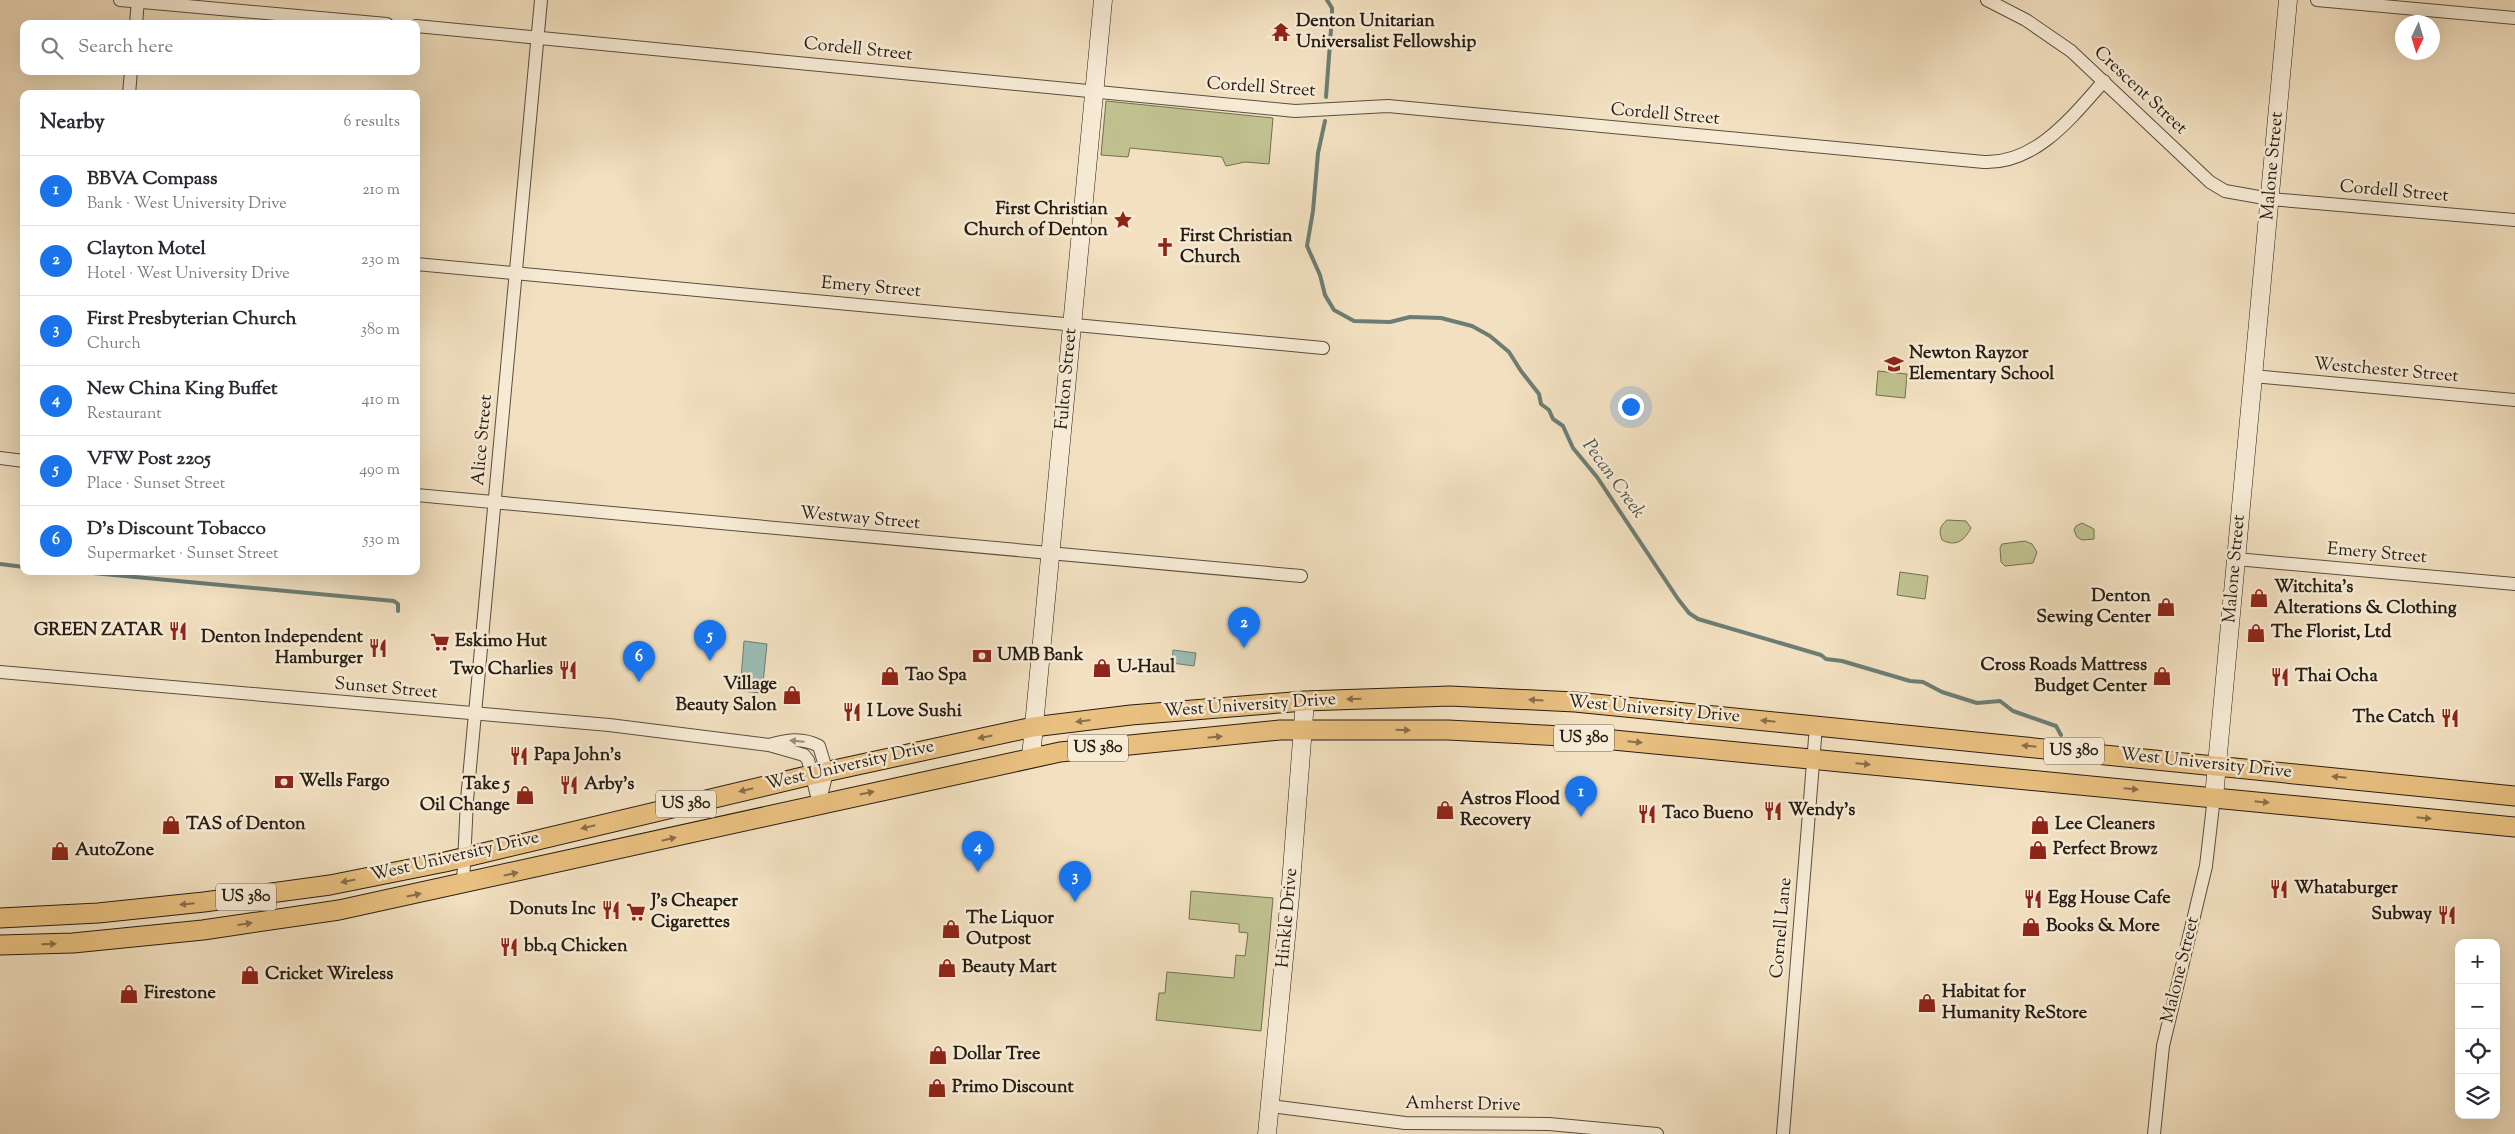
<!DOCTYPE html>
<html lang="en">
<head>
<meta charset="utf-8">
<style>
  body { margin:0; font-family:"Sorts Mill Goudy",serif; background:#f2f2f3; color:#2b2b33 }
  .controls { position:absolute; right:15px; bottom:15px; display:grid; overflow:hidden; border-radius:10px; box-shadow:0 5px 20px #0002 }
  .controls button { width:45px; height:45px; display:grid; place-items:center; padding:0; border:0; border-bottom:1px solid #e1e1e2; background:#fff; color:#2b2b33; font:25px sans-serif }
  .compass { position:absolute; left:2395px; top:15px; width:45px; height:45px; border-radius:50%; background:#fff; box-shadow:0 5px 20px #0002; rotate:184deg }
  .you { position:absolute; left:1630px; top:406px; width:18px; height:18px; margin:-12px; border:4px solid #fff; border-radius:50%; background:#1a73e8; box-shadow:0 0 0 8px #1a73e833 }
  .badge { display:grid; place-items:center; width:32px; height:32px; border-radius:50%; background:#1a73e8; color:#fff; font-size:16px; font-weight:700 }
  .pin { position:absolute; translate:-50% -41px; filter:drop-shadow(0 1px 2px #0008) }
  .pin::after { content:''; position:absolute; top:26px; width:18px; height:15px; background:inherit; clip-path:polygon(0 0,100% 0,50% 100%) }
  .list { margin:0; padding:0; list-style:none }
  h2 { display:flex; justify-content:space-between; align-items:center; height:65px; margin:0; padding:0 20px; font-size:21px }
  h2 small { font-size:16px; font-weight:400; color:#7c7c81 }
  .list li { display:grid; grid-template-columns:32px 1fr auto; gap:15px; align-items:center; box-sizing:border-box; height:70px; padding:0 20px; border-top:1px solid #e1e1e2 }
  .list b { display:block; font-size:19px; white-space:nowrap }
  .list p { margin:0; font-size:16px; white-space:nowrap; color:#7c7c81 }
  .list em { font-size:16px; font-style:normal; color:#7c7c81 }
  .icon { flex:none; width:28px; height:28px; fill:none; stroke:currentColor; stroke-width:2; stroke-linecap:round; stroke-linejoin:round }
  .map { position:relative; flex:none; width:2515px; height:1134px; overflow:hidden }
  .search { position:absolute; background:#fff; box-shadow:0 5px 20px #0002; left:20px; top:20px; width:400px; height:55px; display:flex; align-items:center; gap:12px; box-sizing:border-box; padding:0 18px; border-radius:10px; color:#7c7c81; font-size:19px }
  .panel { position:absolute; background:#fff; box-shadow:0 5px 20px #0002; left:20px; top:90px; width:400px; height:485px; border-radius:10px }
  .map>svg:first-child { display:block }
  .green { fill:#bfc18f; stroke:#726f50 }
  .water { fill:#9bbdb5; stroke:#6c7d74 }
  .lines { fill:none; stroke-linecap:round; stroke-linejoin:round }
  .stream { stroke:#6c7d74; stroke-width:4 }
  .street-casing { stroke:#594e3e; stroke-width:14 }
  .secondary-casing { stroke:#261d12; stroke-width:19 }
  .primary-casing { stroke:#261d12; stroke-width:21 }
  .street { stroke:#f7ebd6; stroke-width:12 }
  .secondary { stroke:#f7ebd6; stroke-width:18 }
  .primary { stroke:#e9c080; stroke-width:19 }
  .oneway { fill:#886e49 }
  .oneway2 { fill:#998e7e }
  .labels { text-anchor:middle; dominant-baseline:central; stroke-width:5; stroke-linejoin:round; paint-order:stroke }
  .shield { fill:#f7ebd6; stroke:#655b4d; stroke-width:1 }
  .shield-label { font-size:16px; font-weight:bold; fill:#261d12 }
  .poi-label { font-size:18px; font-weight:bold; fill:#261d12; stroke:#f7ebd6; text-anchor:start }
  .street-label { font-size:18px; fill:#261d12; stroke:#f7ebd6 }
  .water-label { font-size:19px; font-style:italic; fill:#4f554b; stroke:#f7ebd6 }
</style>
</head>
<body>
<div class="map">
<svg width="2515" height="1134" viewBox="0 0 2515 1134">
  <rect width="100%" height="100%" fill="#f2e0c0"/>
  <filter id="stains"><feTurbulence type="fractalNoise" baseFrequency=".004" numOctaves="4"/><feColorMatrix values="0 0 0 0 .2 0 0 0 0 .09 0 0 0 0 .02 0 0 0 .5 -.17"/></filter>
  <radialGradient id="worn" r=".72"><stop offset=".6" stop-color="#630" stop-opacity="0"/><stop offset="1" stop-color="#630" stop-opacity=".3"/></radialGradient>
  <g class="green">
    <path d="M 1106,101 L 1273,118 L 1269,164 L 1245,162 L 1226,166 L 1222,157 L 1130,148 L 1128,157 L 1101,155 Z"/>
    <path d="M 1878,371 L 1907,374 L 1905,398 L 1876,395 Z"/>
    <path d="M 1947,520 L 1966,521 L 1971,528 C 1964,541 1956,547 1942,540 C 1939,531 1939,527 1947,520 Z"/>
    <path d="M 2082,523 L 2094,529 L 2094,539 L 2082,540 L 2077,537 L 2074,530 L 2076,526 Z"/>
    <path d="M 2025,541 L 2032,544 L 2037,552 L 2033,563 L 2005,566 L 2001,562 L 2000,548 L 2002,544 Z"/>
    <path d="M 1900,572 L 1928,576 L 1925,599 L 1897,595 Z"/>
    <path d="M 1191,891 L 1273,898 L 1261,1031 L 1156,1020 L 1159,993 L 1165,993 L 1167,972 L 1234,978 L 1236,955 L 1245,956 L 1248,933 L 1239,932 L 1239,924 L 1189,919 Z"/>
  </g>
  <g class="water">
    <path d="M 744,641 L 767,644 L 762,693 L 740,691 Z"/>
    <path d="M 1173,650 L 1196,653 L 1194,666 L 1172,663 Z"/>
  </g>
  <g class="lines">
    <g class="stream">
      <path d="M 1326,97 L 1332,16 L 1332,8 L 1327,0"/>
      <path d="M 1325,121 L 1318,153 L 1313,211 L 1307,246 L 1320,275 L 1325,295 L 1334,310 L 1354,321 L 1390,322 L 1410,317 L 1441,318 L 1472,326 L 1490,336 L 1509,352 L 1521,371 L 1539,394 L 1541,404 L 1549,410 L 1553,419 L 1563,426 L 1573,448 L 1597,477 L 1678,599 L 1689,613 L 1698,619 L 1821,655 L 1826,659 L 1842,661 L 1910,681 L 1923,682 L 1942,692 L 1977,703 L 2000,701 L 2013,711 L 2056,726 L 2061,735"/>
      <path d="M 0,564 L 24,567"/>
      <path d="M 71,571 L 394,601 L 398,604 L 398,611"/>
    </g>
    <g class="street-casing">
      <g id="street">
        <path d="M 120,0 L 387,24"/>
        <path d="M 1987,0 L 2026,20 L 2071,51 L 2210,182 L 2225,191 L 2270,199 L 2515,220"/>
        <path d="M 2317,0 L 2515,18"/>
        <path d="M 136,24 L 138,0"/>
        <path d="M 416,26 L 1295,111 L 1388,106 L 1984,162 C 2036,164 2072,117 2104,81"/>
        <path d="M 129,94 L 131,71"/>
        <path d="M 416,264 L 1323,348"/>
        <path d="M 2253,376 L 2515,400"/>
        <path d="M 0,458 L 24,461"/>
        <path d="M 416,495 L 1301,576"/>
        <path d="M 2236,559 L 2515,584"/>
        <path d="M 0,672 L 609,725 L 769,745 L 804,755 L 808,760 L 819,804"/>
        <path d="M 769,745 C 786,740 802,737 819,746 L 827,772 L 819,804"/>
        <path d="M 463,884 L 467,800 L 541,0"/>
        <path d="M 1270,1106 L 1405,1123 L 1549,1124 L 1657,1134"/>
        <path d="M 1783,1134 L 1816,726"/>
        <path d="M 2154,1134 L 2163,1046 L 2206,866 L 2214,797"/>
      </g>
    </g>
    <g class="secondary-casing">
      <g id="secondary">
        <path d="M 1031,757 L 1103,0"/>
        <path d="M 2214,797 L 2288,0"/>
        <path d="M 1267,1134 L 1290,896 L 1305,701"/>
      </g>
    </g>
    <g class="primary-casing">
      <g id="primary">
        <path d="M 0,918 L 98,913 L 204,902 L 330,885 L 445,862 L 811,775 L 1033,727 L 1131,715 L 1305,701 L 1450,696 L 1575,702 L 2515,796"/>
        <path d="M 0,945 L 73,943 L 203,930 L 339,910 L 1060,752 L 1280,730 L 1448,730 L 1582,737 L 2515,827"/>
      </g>
    </g>
    <use href="#street" class="street"/>
    <use href="#secondary" class="secondary"/>
    <use href="#primary" class="primary"/>
  </g>
  <defs><path id="oneway-solid" d="M-6-.8H1V-3.2L6.5 0L1 3.2V.8H-6Z" transform="scale(1.25)"/></defs>
  <g class="oneway">
    <use href="#oneway-solid" transform="translate(1354 699) rotate(178)"/>
    <use href="#oneway-solid" transform="translate(1536 700) rotate(-176)"/>
    <use href="#oneway-solid" transform="translate(1083 721) rotate(173)"/>
    <use href="#oneway-solid" transform="translate(1768 721) rotate(-174)"/>
    <use href="#oneway-solid" transform="translate(1403 730) rotate(1)"/>
    <use href="#oneway-solid" transform="translate(985 737) rotate(169)"/>
    <use href="#oneway-solid" transform="translate(1215 737) rotate(-6)"/>
    <use href="#oneway-solid" transform="translate(1635 742) rotate(6)"/>
    <use href="#oneway-solid" transform="translate(2029 746) rotate(-174)"/>
    <use href="#oneway-solid" transform="translate(1863 764) rotate(5)"/>
    <use href="#oneway-solid" transform="translate(2339 777) rotate(-174)"/>
    <use href="#oneway-solid" transform="translate(2131 789) rotate(5)"/>
    <use href="#oneway-solid" transform="translate(746 790) rotate(167)"/>
    <use href="#oneway-solid" transform="translate(867 793) rotate(-12)"/>
    <use href="#oneway-solid" transform="translate(2262 802) rotate(6)"/>
    <use href="#oneway-solid" transform="translate(2424 818) rotate(6)"/>
    <use href="#oneway-solid" transform="translate(588 827) rotate(167)"/>
    <use href="#oneway-solid" transform="translate(669 839) rotate(-13)"/>
    <use href="#oneway-solid" transform="translate(511 874) rotate(-12)"/>
    <use href="#oneway-solid" transform="translate(348 881) rotate(169)"/>
    <use href="#oneway-solid" transform="translate(414 895) rotate(-12)"/>
    <use href="#oneway-solid" transform="translate(187 904) rotate(174)"/>
    <use href="#oneway-solid" transform="translate(245 924) rotate(-8)"/>
    <use href="#oneway-solid" transform="translate(49 944) rotate(-2)"/>
  </g>
  <use class="oneway2" href="#oneway-solid" transform="translate(797 741) rotate(-175)"/>
  <defs>
    <g id="temple-bare" transform="scale(1.5)"><path d="M0-6L5-2H3V0L6.5 2.5H4V6H1.5V3h-3V6H-4V2.5H-6.5L-3 0V-2H-5Z" fill="#8f2418" stroke="#f7ebd6" stroke-width="2.5" paint-order="stroke"/></g>
    <g id="sight-bare" transform="scale(1.5)"><path d="M0-6L1.8-2.2L6-1.7L2.9 1.2L3.7 5.4L0 3.3L-3.7 5.4L-2.9 1.2L-6-1.7L-1.8-2.2Z" fill="#8f2418" stroke="#f7ebd6" stroke-width="2.5" paint-order="stroke"/></g>
    <g id="church-bare" transform="scale(1.5)"><path d="M-1.2-6h2.4v3.5h3.3v2.4h-3.3V6h-2.4V-.1h-3.3v-2.4h3.3Z" fill="#8f2418" stroke="#f7ebd6" stroke-width="2.5" paint-order="stroke"/></g>
    <g id="school-bare" transform="scale(1.5)"><path d="M0-5L7-2L0 1L-7-2ZM-4 1L0 2.5L4 1V4Q0 6-4 4Z" fill="#8f2418" stroke="#f7ebd6" stroke-width="2.5" paint-order="stroke"/></g>
    <g id="shop-bare" transform="scale(1.5)"><path d="M-5-2.5h2.3a2.7 3.5 0 0 1 5.4 0H5L5.5 6h-11ZM-1.5-2.5h3a1.5 2.3 0 0 0-3 0Z" fill="#8f2418" stroke="#f7ebd6" stroke-width="2.5" paint-order="stroke"/></g>
    <g id="restaurant-bare" transform="scale(1.5)"><path d="M-5-6h1v4h1v-4h1v4h1v-4h1v5L-1.5 .5V6h-2V.5L-5-1ZM5-6V6H3V1.5H1.5Q1.5-4 5-6Z" fill="#8f2418" stroke="#f7ebd6" stroke-width="2.5" paint-order="stroke"/></g>
    <g id="supermarket-bare" transform="scale(1.5)"><path d="M-6-5.5h2.5l.6 2H6L4.5 2H-2.5L-4.4-4H-6ZM-1.5 3.2a1.3 1.3 0 1 0 .1 0ZM3 3.2a1.3 1.3 0 1 0 .1 0Z" fill="#8f2418" stroke="#f7ebd6" stroke-width="2.5" paint-order="stroke"/></g>
    <g id="bank-bare" transform="scale(1.5)"><path d="M-6-4H6V4H-6ZM0-2.3a2.3 2.3 0 1 0 0 4.6a2.3 2.3 0 1 0 0-4.6Z" fill="#8f2418" stroke="#f7ebd6" stroke-width="2.5" paint-order="stroke"/></g>
  </defs>
  <g fill-rule="evenodd">
    <use href="#temple-bare" x="1281" y="32"/>
    <use href="#sight-bare" x="1123" y="220"/>
    <use href="#church-bare" x="1165" y="247"/>
    <use href="#school-bare" x="1894" y="364"/>
    <use href="#shop-bare" x="2259" y="598"/>
    <use href="#shop-bare" x="2166" y="607"/>
    <use href="#restaurant-bare" x="178" y="631"/>
    <use href="#shop-bare" x="2256" y="633"/>
    <use href="#supermarket-bare" x="440" y="642"/>
    <use href="#restaurant-bare" x="378" y="648"/>
    <use href="#bank-bare" x="982" y="656"/>
    <use href="#shop-bare" x="1102" y="668"/>
    <use href="#restaurant-bare" x="568" y="670"/>
    <use href="#shop-bare" x="890" y="676"/>
    <use href="#shop-bare" x="2162" y="676"/>
    <use href="#restaurant-bare" x="2280" y="677"/>
    <use href="#shop-bare" x="792" y="695"/>
    <use href="#restaurant-bare" x="852" y="712"/>
    <use href="#restaurant-bare" x="2450" y="718"/>
    <use href="#restaurant-bare" x="519" y="756"/>
    <use href="#bank-bare" x="284" y="782"/>
    <use href="#restaurant-bare" x="569" y="785"/>
    <use href="#shop-bare" x="525" y="795"/>
    <use href="#shop-bare" x="1445" y="810"/>
    <use href="#restaurant-bare" x="1773" y="811"/>
    <use href="#restaurant-bare" x="1647" y="814"/>
    <use href="#shop-bare" x="171" y="825"/>
    <use href="#shop-bare" x="2040" y="825"/>
    <use href="#shop-bare" x="2038" y="850"/>
    <use href="#shop-bare" x="60" y="851"/>
    <use href="#restaurant-bare" x="2279" y="889"/>
    <use href="#restaurant-bare" x="2033" y="899"/>
    <use href="#restaurant-bare" x="611" y="910"/>
    <use href="#supermarket-bare" x="636" y="912"/>
    <use href="#restaurant-bare" x="2447" y="915"/>
    <use href="#shop-bare" x="2031" y="927"/>
    <use href="#shop-bare" x="951" y="929"/>
    <use href="#restaurant-bare" x="509" y="947"/>
    <use href="#shop-bare" x="947" y="968"/>
    <use href="#shop-bare" x="250" y="975"/>
    <use href="#shop-bare" x="129" y="994"/>
    <use href="#shop-bare" x="1927" y="1003"/>
    <use href="#shop-bare" x="938" y="1055"/>
    <use href="#shop-bare" x="937" y="1088"/>
  </g>
  <g class="labels">
    <g class="shield">
      <rect x="1554" y="724.5" width="60" height="27" rx="4"/>
      <rect x="1068" y="734.5" width="60" height="27" rx="4"/>
      <rect x="2044" y="737.5" width="60" height="27" rx="4"/>
      <rect x="656" y="790.5" width="60" height="27" rx="4"/>
      <rect x="216" y="883.5" width="60" height="27" rx="4"/>
    </g>
    <g class="shield-label">
      <text x="1584" y="738">US 380</text>
      <text x="1098" y="748">US 380</text>
      <text x="2074" y="751">US 380</text>
      <text x="686" y="804">US 380</text>
      <text x="246" y="897">US 380</text>
    </g>
    <g class="poi-label">
      <text x="1296" y="22">Denton Unitarian<tspan x="1296" dy="21">Universalist Fellowship</tspan></text>
      <text x="1108" y="210" text-anchor="end">First Christian<tspan x="1108" dy="21">Church of Denton</tspan></text>
      <text x="1180" y="237">First Christian<tspan x="1180" dy="21">Church</tspan></text>
      <text x="1909" y="354">Newton Rayzor<tspan x="1909" dy="21">Elementary School</tspan></text>
      <text x="2274" y="588">Witchita's<tspan x="2274" dy="21">Alterations &amp; Clothing</tspan></text>
      <text x="2151" y="597" text-anchor="end">Denton<tspan x="2151" dy="21">Sewing Center</tspan></text>
      <text x="163" y="631" text-anchor="end">GREEN ZATAR</text>
      <text x="2271" y="633">The Florist, Ltd</text>
      <text x="363" y="638" text-anchor="end">Denton Independent<tspan x="363" dy="21">Hamburger</tspan></text>
      <text x="455" y="642">Eskimo Hut</text>
      <text x="997" y="656">UMB Bank</text>
      <text x="2147" y="666" text-anchor="end">Cross Roads Mattress<tspan x="2147" dy="21">Budget Center</tspan></text>
      <text x="1117" y="668">U-Haul</text>
      <text x="553" y="670" text-anchor="end">Two Charlies</text>
      <text x="905" y="676">Tao Spa</text>
      <text x="2295" y="677">Thai Ocha</text>
      <text x="777" y="685" text-anchor="end">Village<tspan x="777" dy="21">Beauty Salon</tspan></text>
      <text x="867" y="712">I Love Sushi</text>
      <text x="2435" y="718" text-anchor="end">The Catch</text>
      <text x="534" y="756">Papa John's</text>
      <text x="299" y="782">Wells Fargo</text>
      <text x="510" y="785" text-anchor="end">Take 5<tspan x="510" dy="21">Oil Change</tspan></text>
      <text x="584" y="785">Arby's</text>
      <text x="1460" y="800">Astros Flood<tspan x="1460" dy="21">Recovery</tspan></text>
      <text x="1788" y="811">Wendy's</text>
      <text x="1662" y="814">Taco Bueno</text>
      <text x="186" y="825">TAS of Denton</text>
      <text x="2055" y="825">Lee Cleaners</text>
      <text x="2053" y="850">Perfect Browz</text>
      <text x="75" y="851">AutoZone</text>
      <text x="2294" y="889">Whataburger</text>
      <text x="2048" y="899">Egg House Cafe</text>
      <text x="651" y="902">J's Cheaper<tspan x="651" dy="21">Cigarettes</tspan></text>
      <text x="596" y="910" text-anchor="end">Donuts Inc</text>
      <text x="2432" y="915" text-anchor="end">Subway</text>
      <text x="966" y="919">The Liquor<tspan x="966" dy="21">Outpost</tspan></text>
      <text x="2046" y="927">Books &amp; More</text>
      <text x="524" y="947">bb.q Chicken</text>
      <text x="962" y="968">Beauty Mart</text>
      <text x="265" y="975">Cricket Wireless</text>
      <text x="1942" y="993">Habitat for<tspan x="1942" dy="21">Humanity ReStore</tspan></text>
      <text x="144" y="994">Firestone</text>
      <text x="953" y="1055">Dollar Tree</text>
      <text x="952" y="1088">Primo Discount</text>
    </g>
    <g class="street-label">
      <text transform="translate(858 50) rotate(6)">Cordell Street</text>
      <text transform="translate(1261 88) rotate(4)">Cordell Street</text>
      <text transform="translate(2140 91) rotate(43)">Crescent Street</text>
      <text transform="translate(1665 115) rotate(5)">Cordell Street</text>
      <text transform="translate(2273 166) rotate(-85)">Malone Street</text>
      <text transform="translate(2394 192) rotate(5)">Cordell Street</text>
      <text transform="translate(871 288) rotate(5)">Emery Street</text>
      <text transform="translate(2386 371) rotate(5)">Westchester Street</text>
      <text transform="translate(1067 379) rotate(-85)">Fulton Street</text>
      <text transform="translate(483 440) rotate(-85)">Alice Street</text>
      <text transform="translate(860 519) rotate(5)">Westway Street</text>
      <text transform="translate(2377 554) rotate(5)">Emery Street</text>
      <text transform="translate(2235 569) rotate(-85)">Malone Street</text>
      <text transform="translate(386 689) rotate(5)">Sunset Street</text>
      <text transform="translate(1250 706) rotate(-4)">West University Drive</text>
      <text transform="translate(1654 710) rotate(5)">West University Drive</text>
      <text transform="translate(2206 764) rotate(6)">West University Drive</text>
      <text transform="translate(850 766) rotate(-13)">West University Drive</text>
      <text transform="translate(455 857) rotate(-13)">West University Drive</text>
      <text transform="translate(1288 918) rotate(-85)">Hinkle Drive</text>
      <text transform="translate(1782 928) rotate(-85)">Cornell Lane</text>
      <text transform="translate(2181 970) rotate(-76)">Malone Street</text>
      <text transform="translate(1463 1105) rotate(1)">Amherst Drive</text>
    </g>
    <g class="water-label">
      <text transform="translate(1613 479) rotate(54)">Pecan Creek</text>
    </g>
  </g>
  <rect width="100%" height="100%" filter="url(#stains)"/>
  <rect width="100%" height="100%" fill="url(#worn)"/>
</svg>
<div class="controls">
<button>+</button>
<button>−</button>
<button><svg class="icon" aria-label="locate" viewBox="0 0 24 24"><circle cx="12" cy="12" r="6"/><path d="M12 2v4M12 18v4M2 12h4M18 12h4"/></svg></button>
<button><svg class="icon" aria-label="layers" viewBox="0 0 24 24"><path d="M12 4l9 5-9 5-9-5zM3 14l9 5 9-5"/></svg></button>
</div>
<svg class="compass" viewBox="-18 -18 36 36"><path d="M0-13l5 13h-10z" fill="#e53935"/><path d="M0 13l5-13h-10z" fill="#7c7c81"/></svg>
<div class="you"></div>
<div class="pin badge" style="left:1581px;top:817px">1</div>
<div class="pin badge" style="left:1244px;top:648px">2</div>
<div class="pin badge" style="left:1075px;top:902px">3</div>
<div class="pin badge" style="left:978px;top:872px">4</div>
<div class="pin badge" style="left:710px;top:661px">5</div>
<div class="pin badge" style="left:639px;top:682px">6</div>
<div class="search"><svg class="icon" aria-label="search" viewBox="0 0 24 24"><circle cx="10" cy="10" r="6"/><path d="M15 15l6 6"/></svg>Search here</div>
<section class="panel">
<h2>Nearby<small>6 results</small></h2>
<ul class="list">
<li><span class="badge">1</span><div><b>BBVA Compass</b><p>Bank · West University Drive</p></div><em>210 m</em></li>
<li><span class="badge">2</span><div><b>Clayton Motel</b><p>Hotel · West University Drive</p></div><em>230 m</em></li>
<li><span class="badge">3</span><div><b>First Presbyterian Church</b><p>Church</p></div><em>380 m</em></li>
<li><span class="badge">4</span><div><b>New China King Buffet</b><p>Restaurant</p></div><em>410 m</em></li>
<li><span class="badge">5</span><div><b>VFW Post 2205</b><p>Place · Sunset Street</p></div><em>490 m</em></li>
<li><span class="badge">6</span><div><b>D's Discount Tobacco</b><p>Supermarket · Sunset Street</p></div><em>530 m</em></li>
</ul>
</section>
</div>
</body>
</html>
